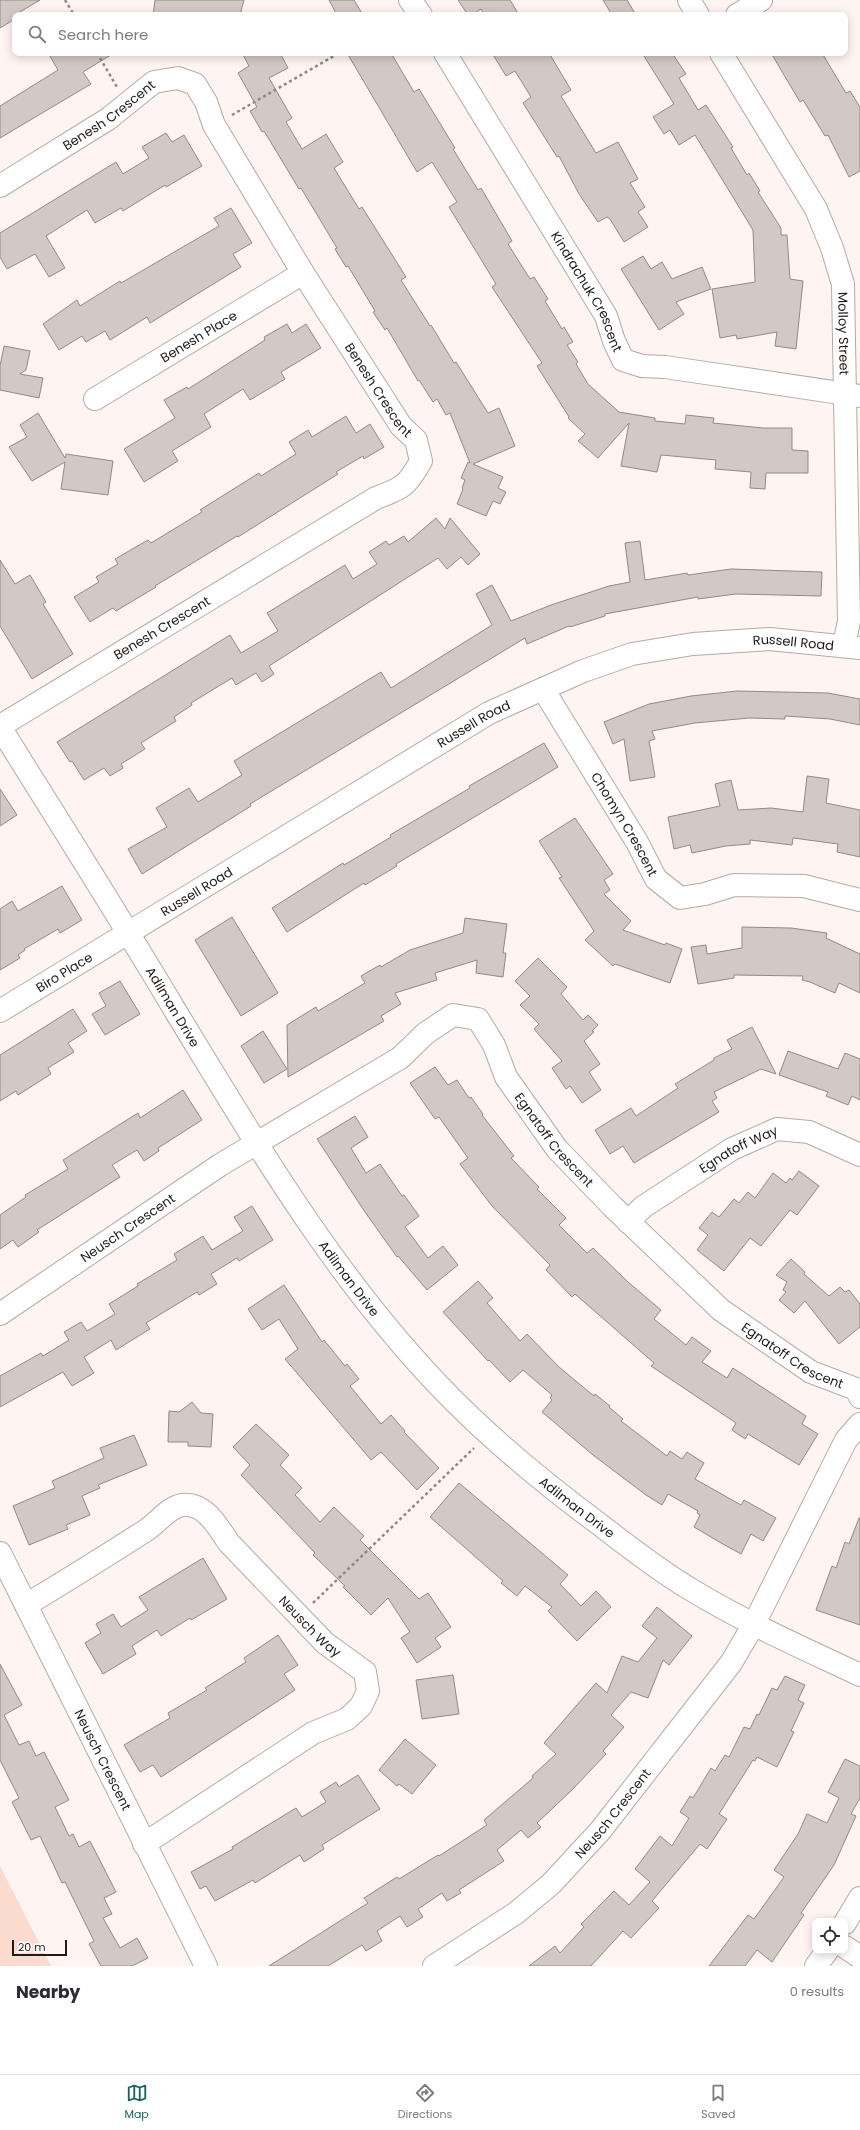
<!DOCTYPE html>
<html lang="en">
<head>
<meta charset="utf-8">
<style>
  body { margin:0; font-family:Poppins,sans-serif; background:#f2f2f3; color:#2b2b33 }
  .controls { position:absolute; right:12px; bottom:12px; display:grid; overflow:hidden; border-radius:8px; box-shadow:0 2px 10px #0003 }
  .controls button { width:36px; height:36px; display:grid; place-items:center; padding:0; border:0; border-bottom:1px solid #e1e1e2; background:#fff; color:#2b2b33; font:20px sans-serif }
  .scale { position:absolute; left:12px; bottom:10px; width:55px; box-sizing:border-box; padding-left:4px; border:2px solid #1e1b19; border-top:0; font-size:11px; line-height:14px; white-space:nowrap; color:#1e1b19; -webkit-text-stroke:3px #fff; paint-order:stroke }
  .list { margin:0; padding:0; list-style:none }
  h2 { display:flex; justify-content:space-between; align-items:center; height:52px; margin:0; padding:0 16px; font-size:17px }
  h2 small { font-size:13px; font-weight:400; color:#7c7c81 }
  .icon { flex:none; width:22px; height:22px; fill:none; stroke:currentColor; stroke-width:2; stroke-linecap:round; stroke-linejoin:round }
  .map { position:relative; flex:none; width:860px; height:1966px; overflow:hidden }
  .search { position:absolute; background:#fff; box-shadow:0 2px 10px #0003; left:12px; right:12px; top:12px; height:44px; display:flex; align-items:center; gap:10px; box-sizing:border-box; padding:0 14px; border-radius:8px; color:#7c7c81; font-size:15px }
  .sheet { height:108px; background:#fff }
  nav { display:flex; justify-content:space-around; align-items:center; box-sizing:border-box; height:56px; border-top:1px solid #e1e1e2; background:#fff; font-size:11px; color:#7c7c81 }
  nav a { display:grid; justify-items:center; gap:2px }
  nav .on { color:#156463 }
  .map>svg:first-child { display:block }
  .green { fill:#fadbce }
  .building { fill:#d2c8c4; stroke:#938a86 }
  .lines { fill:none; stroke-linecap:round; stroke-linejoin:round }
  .minor-casing { stroke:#b3aaa6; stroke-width:24 }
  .path { stroke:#8f8986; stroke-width:2.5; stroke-dasharray:3 3; stroke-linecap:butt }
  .minor { stroke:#fff; stroke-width:22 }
  .labels { text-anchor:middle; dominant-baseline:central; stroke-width:3; stroke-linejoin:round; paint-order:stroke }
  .street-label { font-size:13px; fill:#1e1b19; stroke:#fff }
</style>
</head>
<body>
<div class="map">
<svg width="860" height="1966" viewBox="0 0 860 1966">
  <rect width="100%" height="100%" fill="#fef5f2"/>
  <path class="green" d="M 0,1866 L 51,1966 L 0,1966 Z"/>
  <g class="building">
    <path d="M 0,0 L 40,0 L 15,15 L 15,19 L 0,28 Z"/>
    <path d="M 155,0 L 244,0 L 240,15 L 153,15 Z"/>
    <path d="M 329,0 L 354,0 L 363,15 L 337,15 Z"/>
    <path d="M 458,0 L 510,0 L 519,15 L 484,15 L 481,9 L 472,15 L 468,15 Z"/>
    <path d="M 603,0 L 627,0 L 636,15 L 612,15 Z"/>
    <path d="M 48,53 L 114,53 L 83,72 L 91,84 L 0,138 L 0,106 L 58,70 Z"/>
    <path d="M 242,53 L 280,53 L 288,68 L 269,78 L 292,118 L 286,122 L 302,149 L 326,134 L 343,162 L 334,168 L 359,209 L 362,207 L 406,277 L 401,280 L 430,326 L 431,325 L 454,363 L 456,362 L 488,413 L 499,408 L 515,446 L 473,464 L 503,477 L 498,488 L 506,492 L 500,504 L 493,501 L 486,516 L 457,504 L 463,489 L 462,488 L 465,480 L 461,478 L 468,462 L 470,463 L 450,413 L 446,415 L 437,399 L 433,402 L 419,380 L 418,381 L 387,328 L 385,330 L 373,312 L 375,311 L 348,266 L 346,267 L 335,249 L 337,248 L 301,188 L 299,189 L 264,131 L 262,132 L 250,111 L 257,107 L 238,73 L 249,66 Z"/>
    <path d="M 347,53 L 391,53 L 414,92 L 419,89 L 455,148 L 453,149 L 478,190 L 481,188 L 512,241 L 508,244 L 530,279 L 534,277 L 548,299 L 545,301 L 562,329 L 564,327 L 573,342 L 567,345 L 578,362 L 576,364 L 588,384 L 619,412 L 655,418 L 655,421 L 685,424 L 686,415 L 714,418 L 713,423 L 763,428 L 792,428 L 792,450 L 808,451 L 808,473 L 766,473 L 765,489 L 750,488 L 751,472 L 715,469 L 716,460 L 661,455 L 657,472 L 621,466 L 629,423 L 598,458 L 578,441 L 585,434 L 568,418 L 569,417 L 537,366 L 542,363 L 492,287 L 496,284 L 449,207 L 457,202 L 432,162 L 417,172 Z"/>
    <path d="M 492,53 L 549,53 L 571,90 L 561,96 L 596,153 L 618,142 L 638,179 L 630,183 L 645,207 L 638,212 L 648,227 L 624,242 L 610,219 L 607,217 L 598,222 L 579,194 L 559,156 L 557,157 L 523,103 L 531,97 L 515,71 L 506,76 Z"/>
    <path d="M 642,53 L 672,53 L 686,74 L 679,78 L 698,110 L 706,105 L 733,147 L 731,148 L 747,175 L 749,173 L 760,191 L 758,192 L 781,228 L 781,235 L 787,235 L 790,279 L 803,281 L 796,349 L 775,346 L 777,332 L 737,339 L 736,335 L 720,338 L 712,289 L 755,282 L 753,230 L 695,135 L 679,145 L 670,130 L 664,134 L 653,117 L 674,104 Z"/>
    <path d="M 771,53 L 822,53 L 846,93 L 850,91 L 860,107 L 860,171 L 849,177 L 828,135 L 825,136 L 803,100 L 800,102 Z"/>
    <path d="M 166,133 L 172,142 L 184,135 L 202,166 L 166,187 L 165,185 L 123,211 L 121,208 L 95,223 L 87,210 L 46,236 L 65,268 L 49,277 L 35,254 L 7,269 L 0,257 L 0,233 L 116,162 L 123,174 L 149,158 L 142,147 Z"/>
    <path d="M 231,208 L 252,243 L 233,254 L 241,267 L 150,323 L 147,317 L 110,340 L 105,331 L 86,342 L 82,336 L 59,350 L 43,324 L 77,300 L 80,306 L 120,281 L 121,283 L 219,226 L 214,218 Z"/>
    <path d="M 643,256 L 651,269 L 662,262 L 672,279 L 702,267 L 711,289 L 676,302 L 684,314 L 659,330 L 621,269 Z"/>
    <path d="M 287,324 L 292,333 L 306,324 L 321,348 L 281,372 L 285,379 L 250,400 L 243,389 L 204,414 L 211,427 L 172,451 L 178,461 L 144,482 L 124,449 L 175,418 L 164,400 L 187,387 L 188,389 L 265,340 L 264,337 Z"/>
    <path d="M 4,346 L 30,351 L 26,370 L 20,374 L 43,378 L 39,398 L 0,390 L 0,366 Z"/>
    <path d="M 38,413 L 65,458 L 66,454 L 113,461 L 108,495 L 61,489 L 65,462 L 32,481 L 9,447 L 27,437 L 20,425 Z"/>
    <path d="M 346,416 L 356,433 L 370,424 L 384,447 L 364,459 L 363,456 L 336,472 L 338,474 L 238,537 L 237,536 L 155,586 L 156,587 L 116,611 L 113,608 L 90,622 L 74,597 L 99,582 L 96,577 L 118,564 L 115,559 L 148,540 L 151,543 L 202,512 L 200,510 L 259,473 L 261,476 L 296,454 L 289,442 L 308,430 L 312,437 Z"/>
    <path d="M 436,518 L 445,529 L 450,518 L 480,554 L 468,565 L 461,557 L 447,569 L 438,558 L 269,666 L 274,674 L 262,682 L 256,673 L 236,685 L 232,678 L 191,703 L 192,705 L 174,717 L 176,721 L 141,743 L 145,749 L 121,764 L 123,768 L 110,776 L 104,768 L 84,780 L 72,761 L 70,762 L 57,742 L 230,635 L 241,653 L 278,631 L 267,613 L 345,565 L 353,579 L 377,564 L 369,552 L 386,541 L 389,545 L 404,536 L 408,542 Z"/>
    <path d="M 640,541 L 645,580 L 687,573 L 688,575 L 731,569 L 822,572 L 821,596 L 736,594 L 698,599 L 698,597 L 605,614 L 605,616 L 570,627 L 569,626 L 527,644 L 525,638 L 250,804 L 251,806 L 142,874 L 128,849 L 167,827 L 156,808 L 189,788 L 198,802 L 242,775 L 234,761 L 381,672 L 391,688 L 492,625 L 476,594 L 492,585 L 511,621 L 551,605 L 609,586 L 630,582 L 625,543 Z"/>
    <path d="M 0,560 L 15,584 L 30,575 L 46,602 L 43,604 L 73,654 L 32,679 L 0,626 Z"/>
    <path d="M 737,691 L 828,693 L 860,699 L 860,725 L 830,719 L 785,716 L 785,719 L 749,718 L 695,723 L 652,731 L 655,739 L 649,741 L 655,777 L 630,781 L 624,739 L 613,744 L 604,722 L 649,704 L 691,696 Z"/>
    <path d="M 544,743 L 558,767 L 396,864 L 397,866 L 365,885 L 364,883 L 287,932 L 272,908 L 343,863 L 344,865 L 391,837 L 390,835 L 470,788 L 469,786 Z"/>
    <path d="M 807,776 L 829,779 L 826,803 L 860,810 L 860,857 L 837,852 L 838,844 L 793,838 L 792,845 L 750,840 L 750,844 L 726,846 L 692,853 L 690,845 L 674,849 L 668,817 L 720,806 L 715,784 L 731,780 L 738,810 L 771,808 L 803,812 Z"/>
    <path d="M 0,789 L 17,815 L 0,826 Z"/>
    <path d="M 575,818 L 613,874 L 604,880 L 610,890 L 604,894 L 631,921 L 623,930 L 665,945 L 666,943 L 682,949 L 670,983 L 615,964 L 613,966 L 585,940 L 594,931 L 559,878 L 562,877 L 539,841 Z"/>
    <path d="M 62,886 L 82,920 L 60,933 L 58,929 L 24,949 L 25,950 L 18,955 L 20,958 L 0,970 L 0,909 L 12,901 L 18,911 Z"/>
    <path d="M 232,917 L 278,993 L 241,1016 L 195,940 Z"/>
    <path d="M 465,918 L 507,924 L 503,953 L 506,953 L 503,977 L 476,973 L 477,960 L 435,973 L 437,980 L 395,993 L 401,1004 L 381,1016 L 384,1021 L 288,1077 L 287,1025 L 316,1007 L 318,1011 L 365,983 L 361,976 L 380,965 L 381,967 L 410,950 L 463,933 Z"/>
    <path d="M 742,927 L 791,928 L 827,933 L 826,938 L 860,954 L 860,993 L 839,983 L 835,993 L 810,982 L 802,980 L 803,976 L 734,975 L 734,978 L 698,984 L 691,947 L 706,945 L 707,954 L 742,948 Z"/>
    <path d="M 538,958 L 567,987 L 561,994 L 583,1020 L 588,1015 L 598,1025 L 592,1031 L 594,1032 L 584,1041 L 600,1064 L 589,1072 L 601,1090 L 582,1103 L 570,1086 L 566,1089 L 552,1068 L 562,1061 L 534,1029 L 539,1024 L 520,1005 L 530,996 L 515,981 Z"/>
    <path d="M 120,981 L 140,1014 L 105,1035 L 92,1014 L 106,1006 L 99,993 Z"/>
    <path d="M 73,1009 L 87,1031 L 68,1043 L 74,1052 L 48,1068 L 51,1074 L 18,1095 L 16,1091 L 0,1101 L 0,1055 Z"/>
    <path d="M 752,1027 L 776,1074 L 761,1069 L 714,1092 L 717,1098 L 712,1101 L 719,1112 L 634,1163 L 623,1146 L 610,1154 L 595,1130 L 631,1108 L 636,1116 L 678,1088 L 675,1084 L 714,1060 L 714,1058 L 732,1049 L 727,1040 Z"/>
    <path d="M 263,1031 L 287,1069 L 264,1083 L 241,1046 Z"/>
    <path d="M 788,1051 L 838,1069 L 845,1053 L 860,1059 L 860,1100 L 852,1096 L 848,1105 L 826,1096 L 828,1092 L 779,1075 Z"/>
    <path d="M 435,1067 L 448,1085 L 457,1080 L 469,1098 L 471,1097 L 483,1114 L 482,1115 L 514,1156 L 511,1158 L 539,1187 L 537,1189 L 566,1218 L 559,1225 L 587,1253 L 593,1248 L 628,1282 L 661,1310 L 654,1319 L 686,1345 L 692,1337 L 711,1351 L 702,1362 L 727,1378 L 733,1368 L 806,1416 L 802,1424 L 818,1434 L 799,1465 L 748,1434 L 745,1439 L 732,1430 L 736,1423 L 651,1366 L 654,1363 L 575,1294 L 572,1297 L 546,1270 L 550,1265 L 492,1206 L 460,1164 L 468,1158 L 439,1117 L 435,1119 L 410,1083 Z"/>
    <path d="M 183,1090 L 202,1120 L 158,1148 L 159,1151 L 144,1161 L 137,1150 L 112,1165 L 120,1177 L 37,1230 L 39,1232 L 18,1247 L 13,1240 L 0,1249 L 0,1215 L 26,1197 L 25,1195 L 68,1169 L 63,1160 L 138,1113 L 140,1118 Z"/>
    <path d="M 355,1116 L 368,1137 L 351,1148 L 366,1173 L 380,1164 L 402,1196 L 404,1195 L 419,1216 L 405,1227 L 428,1258 L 443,1246 L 458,1265 L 427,1290 L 398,1256 L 397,1257 L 365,1212 L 317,1139 Z"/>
    <path d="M 799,1171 L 819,1186 L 797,1215 L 790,1210 L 761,1246 L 750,1238 L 724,1271 L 697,1250 L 708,1235 L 699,1228 L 712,1212 L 719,1217 L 734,1199 L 739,1203 L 748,1192 L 755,1198 L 773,1173 L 786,1183 L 790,1178 L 792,1180 Z"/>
    <path d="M 252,1206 L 273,1240 L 239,1261 L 237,1258 L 211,1274 L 217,1284 L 199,1295 L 197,1292 L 146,1323 L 150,1329 L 116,1350 L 111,1340 L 84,1357 L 94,1373 L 72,1386 L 63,1372 L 0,1407 L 0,1376 L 41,1353 L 43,1356 L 69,1340 L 64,1332 L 81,1322 L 87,1331 L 115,1314 L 109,1304 L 138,1286 L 137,1284 L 177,1260 L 174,1254 L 203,1236 L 212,1250 L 243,1231 L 234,1217 Z"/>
    <path d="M 791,1259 L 805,1272 L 804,1274 L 829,1296 L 840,1287 L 845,1292 L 849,1290 L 860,1304 L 860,1327 L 839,1344 L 805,1301 L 794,1313 L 779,1300 L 786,1292 L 783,1290 L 787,1282 L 776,1275 Z"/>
    <path d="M 478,1281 L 493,1298 L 487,1303 L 520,1341 L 527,1334 L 559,1367 L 594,1396 L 595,1394 L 610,1406 L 609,1407 L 623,1419 L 621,1421 L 667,1456 L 670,1451 L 682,1459 L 687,1452 L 704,1463 L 695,1479 L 741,1505 L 744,1500 L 776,1518 L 763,1541 L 751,1534 L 741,1554 L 721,1543 L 694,1527 L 700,1515 L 697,1513 L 698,1511 L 668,1494 L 662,1505 L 646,1495 L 593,1455 L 542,1412 L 552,1400 L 550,1398 L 552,1395 L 523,1370 L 510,1382 L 489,1360 L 488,1361 L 443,1312 Z"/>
    <path d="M 284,1285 L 322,1342 L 324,1340 L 345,1366 L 347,1364 L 359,1379 L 350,1386 L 381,1424 L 391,1415 L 405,1431 L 404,1432 L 439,1468 L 417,1490 L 381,1452 L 371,1460 L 285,1359 L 298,1349 L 279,1319 L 262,1330 L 248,1309 Z"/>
    <path d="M 192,1402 L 201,1413 L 213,1414 L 211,1447 L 188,1446 L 188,1442 L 168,1442 L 169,1411 L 179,1412 Z"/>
    <path d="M 256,1424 L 289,1455 L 280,1465 L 302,1488 L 295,1495 L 320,1522 L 334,1507 L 364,1536 L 360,1540 L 419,1599 L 428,1593 L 451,1627 L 435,1638 L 441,1647 L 417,1663 L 401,1638 L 410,1632 L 388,1598 L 371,1615 L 343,1587 L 345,1586 L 313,1555 L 315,1553 L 241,1475 L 250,1465 L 233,1447 Z"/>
    <path d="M 134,1435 L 147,1465 L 98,1485 L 100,1488 L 82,1496 L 90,1515 L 66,1525 L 68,1529 L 29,1545 L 13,1506 L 55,1488 L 52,1481 L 104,1458 L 100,1448 Z"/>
    <path d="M 459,1483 L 568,1575 L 560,1584 L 581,1606 L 596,1591 L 611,1607 L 577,1641 L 548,1611 L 552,1607 L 525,1586 L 517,1596 L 501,1583 L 503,1581 L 430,1517 Z"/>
    <path d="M 859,1518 L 860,1518 L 860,1625 L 816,1610 L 832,1566 L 836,1568 L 845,1542 L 849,1544 Z"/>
    <path d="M 203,1558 L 227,1599 L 191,1620 L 190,1618 L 161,1636 L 157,1630 L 132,1646 L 136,1654 L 103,1674 L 85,1643 L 101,1633 L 96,1624 L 113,1614 L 121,1627 L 148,1610 L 139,1597 Z"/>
    <path d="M 657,1607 L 692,1636 L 669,1665 L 663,1660 L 648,1698 L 631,1692 L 611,1715 L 624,1727 L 603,1751 L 606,1754 L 572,1790 L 537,1823 L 541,1827 L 528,1838 L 521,1830 L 497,1850 L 504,1861 L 459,1890 L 461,1893 L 447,1901 L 442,1893 L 418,1909 L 423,1917 L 407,1927 L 400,1916 L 377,1931 L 382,1941 L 366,1951 L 362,1945 L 328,1966 L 269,1966 L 368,1903 L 364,1898 L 397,1877 L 399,1879 L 438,1855 L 439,1856 L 487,1825 L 484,1820 L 533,1778 L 532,1776 L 556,1754 L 544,1743 L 596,1683 L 607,1693 L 622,1656 L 638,1662 L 657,1638 L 642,1626 Z"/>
    <path d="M 278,1635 L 298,1665 L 284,1674 L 295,1690 L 161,1777 L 153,1765 L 140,1772 L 124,1745 L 170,1718 L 168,1713 L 207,1690 L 205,1688 L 246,1662 L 244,1658 Z"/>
    <path d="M 0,1664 L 22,1705 L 4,1715 L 19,1745 L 29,1741 L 36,1756 L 44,1752 L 69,1800 L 55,1807 L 69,1836 L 73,1834 L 79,1847 L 90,1841 L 116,1892 L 104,1898 L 112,1914 L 103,1918 L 120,1948 L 137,1938 L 148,1958 L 132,1966 L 101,1966 L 89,1944 L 94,1941 L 65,1882 L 62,1883 L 40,1836 L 31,1840 L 12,1802 L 19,1798 L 0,1760 Z"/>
    <path d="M 453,1675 L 459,1714 L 422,1719 L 416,1680 Z"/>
    <path d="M 785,1676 L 805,1685 L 798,1700 L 804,1703 L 791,1731 L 794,1732 L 777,1767 L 757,1757 L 755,1761 L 753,1760 L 719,1814 L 727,1819 L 707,1849 L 700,1844 L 652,1901 L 659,1908 L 631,1938 L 623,1931 L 591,1966 L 529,1966 L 555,1946 L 560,1953 L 584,1927 L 581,1924 L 614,1891 L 629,1905 L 650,1882 L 635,1869 L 660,1836 L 672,1846 L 689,1818 L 680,1812 L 690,1796 L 693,1798 L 711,1768 L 715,1771 L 725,1755 L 729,1757 L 744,1727 L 750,1729 L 757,1714 L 759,1715 L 772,1688 L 777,1690 Z"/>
    <path d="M 405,1739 L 436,1765 L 412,1794 L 399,1784 L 397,1786 L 379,1770 Z"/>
    <path d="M 845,1759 L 860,1766 L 860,1798 L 851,1814 L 856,1816 L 834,1865 L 801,1913 L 804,1915 L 772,1962 L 757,1950 L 745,1966 L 709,1966 L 748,1915 L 754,1919 L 784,1877 L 774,1870 L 798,1834 L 807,1814 L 827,1823 L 839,1798 L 828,1792 Z"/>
    <path d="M 358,1775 L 380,1809 L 322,1845 L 324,1849 L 304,1862 L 300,1855 L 255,1883 L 253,1880 L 215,1901 L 206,1886 L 200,1889 L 191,1872 L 233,1849 L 232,1847 L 296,1808 L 302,1817 L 326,1802 L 320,1792 L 336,1782 L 339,1787 Z"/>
  </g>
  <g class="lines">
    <g class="minor-casing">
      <g id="minor">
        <path d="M 410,0 L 421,15"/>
        <path d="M 689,0 L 698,15"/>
        <path d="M 737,15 L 761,0"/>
        <path id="s1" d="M 445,53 L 606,316 L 614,341 L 623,360 L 642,366 L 665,367 L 860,396"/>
        <path id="s2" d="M 721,53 L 816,209 L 832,248 L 843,284 L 849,621 L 844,645"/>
        <path id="s3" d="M 0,186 L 108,119 L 154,82 L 178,78 L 195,84 L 206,102 L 214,125 L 303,273 L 401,426 L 416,440 L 421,461 C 407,486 403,488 376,498 L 0,726"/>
        <path id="s4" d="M 95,399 L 303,273"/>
        <path id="s5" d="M 543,689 L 637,842 L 656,879 L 680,898 L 705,894 L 734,885 L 804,886 L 860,900"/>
        <path id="s6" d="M 0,727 C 59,822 119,916 176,1012 C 259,1148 340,1287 454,1401 C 499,1446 548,1486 599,1524 C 629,1547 658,1570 690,1589 C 744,1622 803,1648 860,1675"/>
        <path id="s7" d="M 0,1011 L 489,713 L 583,671 L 632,654 L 693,644 L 770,639 L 860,648"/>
        <path id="s8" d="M 628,1222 L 643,1207 L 732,1149 L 777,1129 L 809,1132 L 860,1155"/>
        <path id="s9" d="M 0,1314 L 220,1165 L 400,1058 L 426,1033 L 453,1015 L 478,1019 L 494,1045 L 506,1077 L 557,1149 L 612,1206 L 721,1310 L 811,1372 L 856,1389 L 860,1397"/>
        <path id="s10" d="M 0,1553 L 206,1966"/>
        <path id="s11" d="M 26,1605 C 66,1581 106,1556 145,1531 C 157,1524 167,1508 182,1505 C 205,1502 218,1527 229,1543 L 325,1643 L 365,1672 L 368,1691 L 361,1706 L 347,1719 L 313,1733 L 144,1844"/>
        <path d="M 845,1923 L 860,1898"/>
        <path d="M 845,1947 L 860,1957"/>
        <path id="s12" d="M 434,1966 L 516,1913 L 551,1884 L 600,1831 L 731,1663 L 754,1624 L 846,1440 L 860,1424"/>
        <path d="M 816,1966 L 827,1951"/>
      </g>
    </g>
    <g class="path">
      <path d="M 65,0 L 74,15"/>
      <path d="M 97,53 L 117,87"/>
      <path d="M 232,115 L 339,53"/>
      <path d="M 313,1603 L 474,1448"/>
    </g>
    <use href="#minor" class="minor"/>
  </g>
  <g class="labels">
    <g class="street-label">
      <text stroke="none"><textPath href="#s3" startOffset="130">Benesh Crescent</textPath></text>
      <text stroke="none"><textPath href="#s1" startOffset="278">Kindrachuk Crescent</textPath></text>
      <text stroke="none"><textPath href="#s2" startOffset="312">Molloy Street</textPath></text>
      <text stroke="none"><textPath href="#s4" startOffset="121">Benesh Place</textPath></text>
      <text stroke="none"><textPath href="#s3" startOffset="586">Benesh Crescent</textPath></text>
      <text transform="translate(162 628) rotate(-31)">Benesh Crescent</text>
      <text stroke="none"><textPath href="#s7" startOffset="890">Russell Road</textPath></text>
      <text stroke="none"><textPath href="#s7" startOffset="554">Russell Road</textPath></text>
      <text stroke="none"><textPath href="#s5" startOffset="158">Chomyn Crescent</textPath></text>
      <text stroke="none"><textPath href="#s7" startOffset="230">Russell Road</textPath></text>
      <text stroke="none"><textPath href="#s7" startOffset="75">Biro Place</textPath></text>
      <text stroke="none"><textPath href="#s6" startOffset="329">Adilman Drive</textPath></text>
      <text stroke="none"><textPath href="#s9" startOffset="713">Egnatoff Crescent</textPath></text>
      <text stroke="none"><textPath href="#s8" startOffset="133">Egnatoff Way</textPath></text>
      <text stroke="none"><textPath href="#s9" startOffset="154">Neusch Crescent</textPath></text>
      <text stroke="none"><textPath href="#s6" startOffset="653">Adilman Drive</textPath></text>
      <text stroke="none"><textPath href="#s9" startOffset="1037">Egnatoff Crescent</textPath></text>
      <text stroke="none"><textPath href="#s6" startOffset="977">Adilman Drive</textPath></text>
      <text stroke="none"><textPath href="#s11" startOffset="366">Neusch Way</textPath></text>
      <text stroke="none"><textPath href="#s10" startOffset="231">Neusch Crescent</textPath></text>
      <text stroke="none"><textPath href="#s12" startOffset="237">Neusch Crescent</textPath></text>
    </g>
  </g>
</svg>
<div class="controls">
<button><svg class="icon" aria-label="locate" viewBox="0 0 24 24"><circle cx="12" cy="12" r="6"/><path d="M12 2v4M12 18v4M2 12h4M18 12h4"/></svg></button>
</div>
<div class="scale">20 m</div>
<div class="search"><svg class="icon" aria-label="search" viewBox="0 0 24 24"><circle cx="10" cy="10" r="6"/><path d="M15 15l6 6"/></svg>Search here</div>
</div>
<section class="sheet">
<h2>Nearby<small>0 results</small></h2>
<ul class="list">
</ul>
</section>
<nav>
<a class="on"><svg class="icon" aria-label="map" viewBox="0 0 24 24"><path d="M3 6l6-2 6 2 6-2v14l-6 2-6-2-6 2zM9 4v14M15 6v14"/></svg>Map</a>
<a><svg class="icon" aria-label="directions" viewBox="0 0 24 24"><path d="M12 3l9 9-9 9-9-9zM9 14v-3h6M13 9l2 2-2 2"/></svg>Directions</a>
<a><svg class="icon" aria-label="saved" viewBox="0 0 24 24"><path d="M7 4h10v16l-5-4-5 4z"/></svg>Saved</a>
</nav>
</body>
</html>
